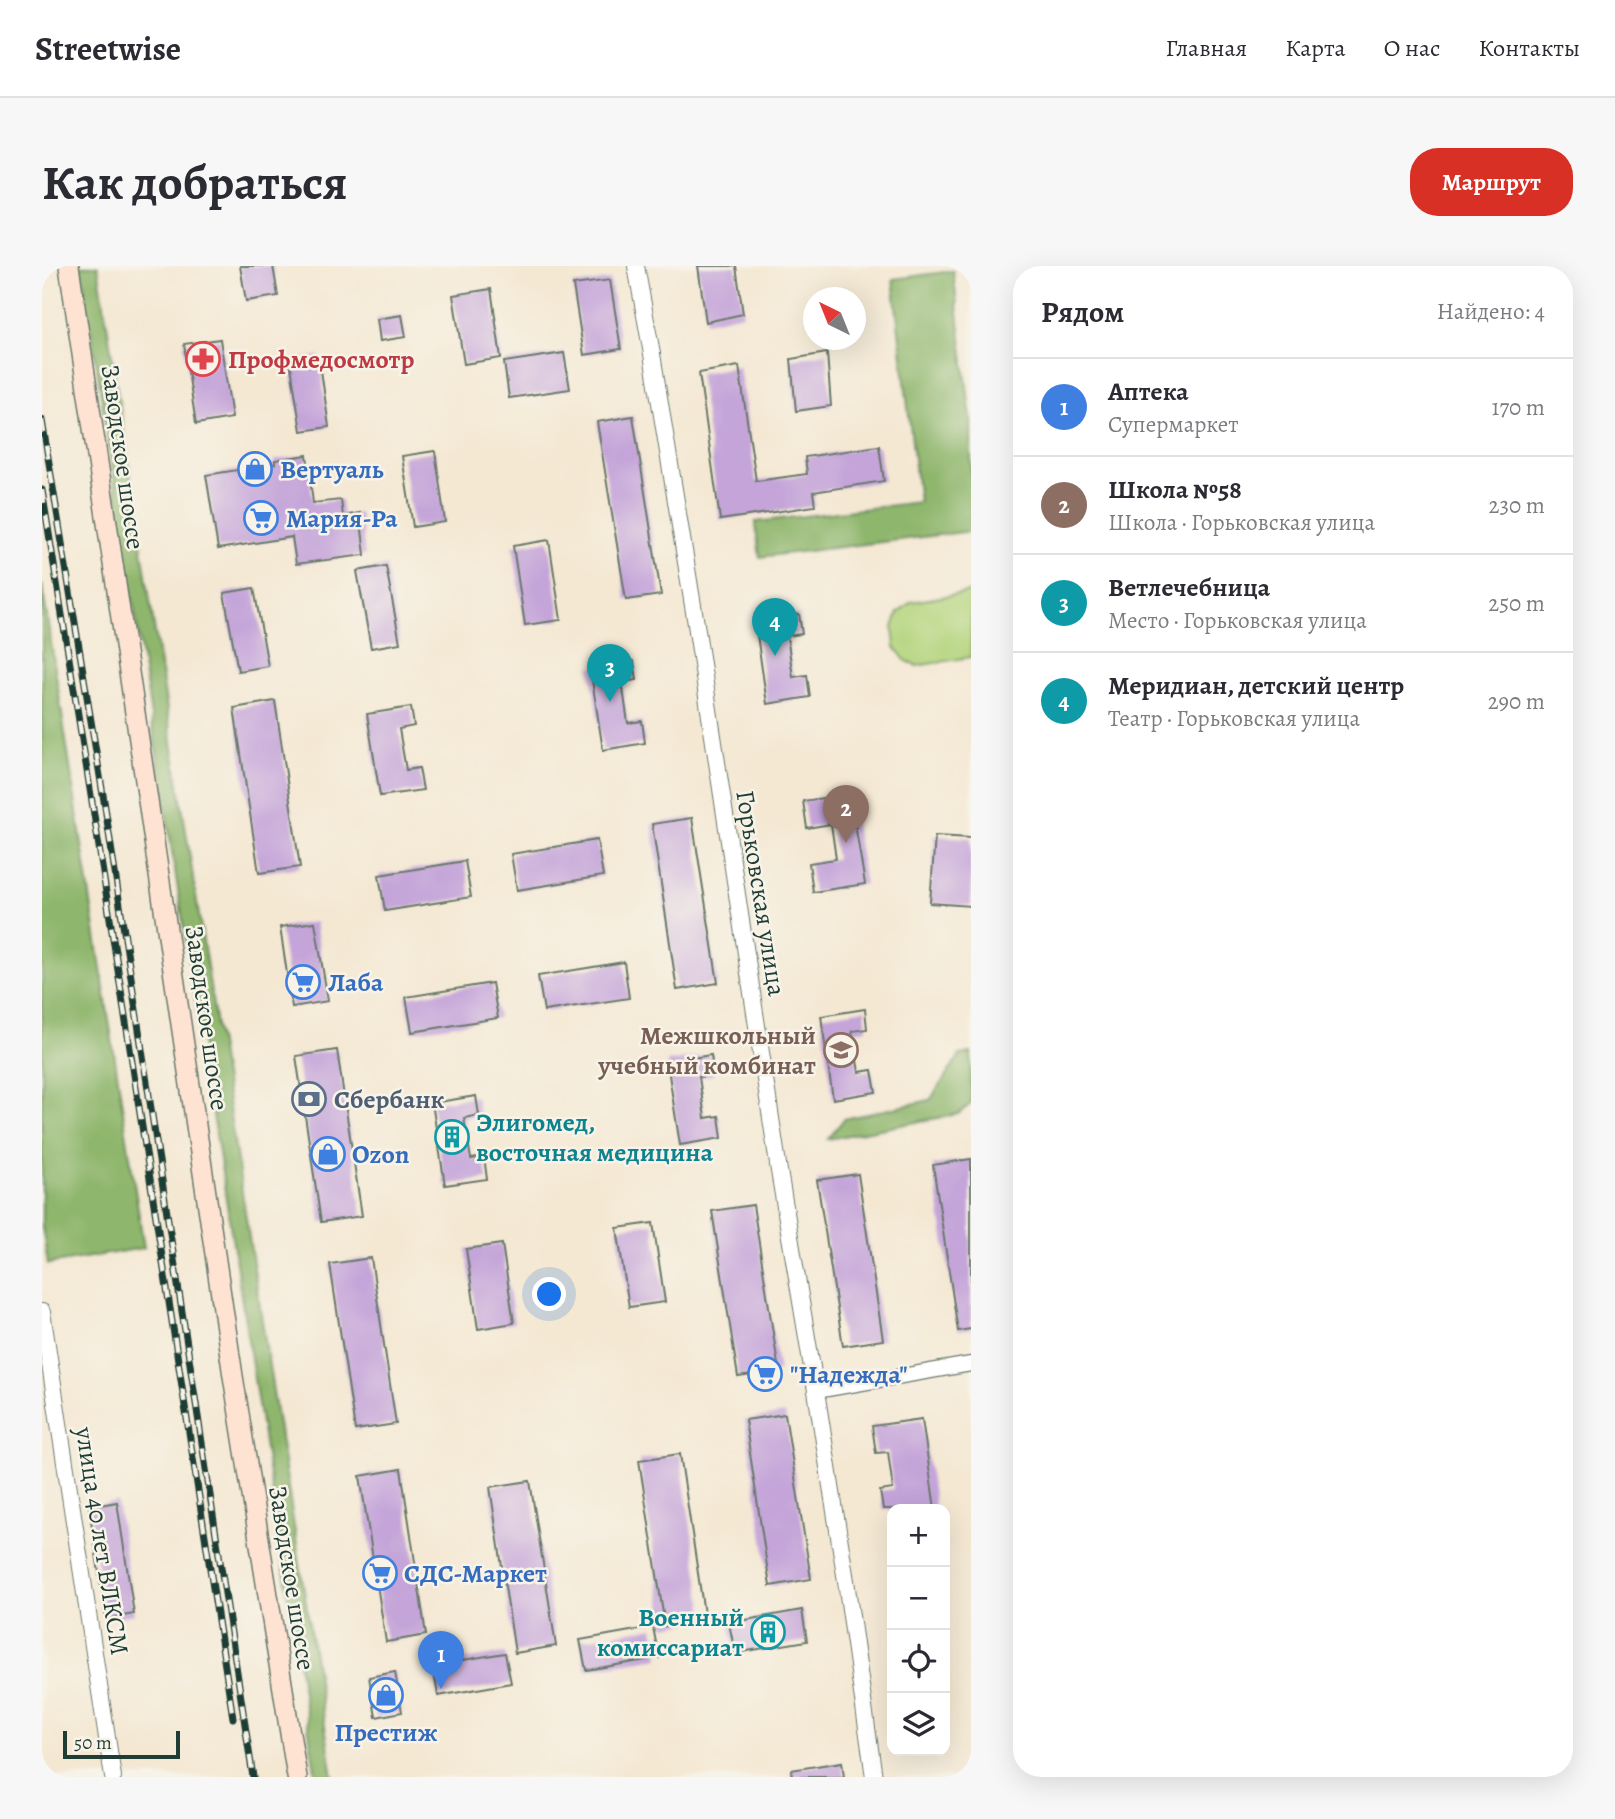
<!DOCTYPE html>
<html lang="ru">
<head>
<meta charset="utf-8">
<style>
  body { margin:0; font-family:Alegreya,serif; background:#f7f7f7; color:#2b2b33 }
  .controls { position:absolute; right:21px; bottom:21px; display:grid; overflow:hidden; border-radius:14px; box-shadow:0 7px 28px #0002 }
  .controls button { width:63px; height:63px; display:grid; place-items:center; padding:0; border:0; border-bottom:2px solid #e1e1e2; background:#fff; color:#2b2b33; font:35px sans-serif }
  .compass { position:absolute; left:761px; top:21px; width:63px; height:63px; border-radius:50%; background:#fff; box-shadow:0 7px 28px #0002; rotate:317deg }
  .scale { position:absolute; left:21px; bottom:18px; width:117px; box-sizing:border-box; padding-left:7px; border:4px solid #1f3d34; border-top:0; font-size:19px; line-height:24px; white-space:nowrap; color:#1f3d34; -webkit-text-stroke:5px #f7f3e8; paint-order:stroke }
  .you { position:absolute; left:508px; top:1029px; width:24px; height:24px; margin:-18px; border:5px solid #fff; border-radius:50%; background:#1a73e8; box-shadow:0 0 0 10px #1a73e833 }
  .badge { display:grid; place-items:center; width:46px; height:46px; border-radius:50%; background:#d93025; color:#fff; font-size:23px; font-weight:700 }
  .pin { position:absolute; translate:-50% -58px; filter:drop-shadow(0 2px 4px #0008) }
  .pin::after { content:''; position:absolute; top:37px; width:24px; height:21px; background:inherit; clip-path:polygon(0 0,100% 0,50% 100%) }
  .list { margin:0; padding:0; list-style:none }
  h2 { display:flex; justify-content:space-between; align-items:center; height:91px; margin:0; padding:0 28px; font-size:30px }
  h2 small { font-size:23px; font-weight:400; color:#7c7c81 }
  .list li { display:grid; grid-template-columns:46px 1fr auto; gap:21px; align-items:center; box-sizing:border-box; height:98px; padding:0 28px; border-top:2px solid #e1e1e2 }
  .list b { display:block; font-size:26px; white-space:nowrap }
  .list p { margin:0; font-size:23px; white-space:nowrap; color:#7c7c81 }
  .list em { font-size:23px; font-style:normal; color:#7c7c81 }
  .icon { flex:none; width:38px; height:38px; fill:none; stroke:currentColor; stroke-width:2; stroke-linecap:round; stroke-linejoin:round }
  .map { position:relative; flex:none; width:929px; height:1511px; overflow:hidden; border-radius:28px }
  header { display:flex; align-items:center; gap:42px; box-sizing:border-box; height:98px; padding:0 35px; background:#fff; border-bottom:2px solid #e1e1e2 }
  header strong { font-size:33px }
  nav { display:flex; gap:38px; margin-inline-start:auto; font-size:24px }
  .intro { display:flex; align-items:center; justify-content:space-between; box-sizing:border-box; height:168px; padding:0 42px }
  h1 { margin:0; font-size:49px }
  .button { padding:18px 32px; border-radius:28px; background:#d93025; color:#fff; font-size:24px; font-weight:700 }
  main { display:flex; gap:42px; padding:0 42px }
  aside { flex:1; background:#fff; border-radius:28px; box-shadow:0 7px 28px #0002 }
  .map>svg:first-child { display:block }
  .green { fill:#b3d47c; stroke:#698858; stroke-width:2 }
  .forest { fill:#8eb66c; stroke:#567a50; stroke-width:2 }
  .building { fill:#c4a4d9 }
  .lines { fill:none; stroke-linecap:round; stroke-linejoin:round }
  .minor-casing { stroke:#6a796c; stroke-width:17 }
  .tertiary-casing { stroke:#6a796c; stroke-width:18 }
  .secondary-casing { stroke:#6a796c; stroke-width:22 }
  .minor { stroke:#fff; stroke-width:14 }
  .tertiary { stroke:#fff; stroke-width:16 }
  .secondary { stroke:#fee3d2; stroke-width:19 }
  .rail-casing { stroke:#1f3d34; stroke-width:7 }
  .rail { stroke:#f7f3e8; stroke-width:4.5; stroke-dasharray:13; stroke-linecap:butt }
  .labels { text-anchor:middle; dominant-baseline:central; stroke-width:5; stroke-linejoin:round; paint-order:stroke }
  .health-label { font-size:26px; font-weight:bold; fill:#be3a42; stroke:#f7f3e8; text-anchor:start }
  .street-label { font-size:26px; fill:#1f3d34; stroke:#f7f3e8 }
  .shop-label { font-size:26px; font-weight:bold; fill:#366cbe; stroke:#f7f3e8; text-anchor:start }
  .education-label { font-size:26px; font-weight:bold; fill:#785e54; stroke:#f7f3e8; text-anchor:end }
  .service-label { font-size:26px; font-weight:bold; fill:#4e5e75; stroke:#f7f3e8; text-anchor:start }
  .culture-label { font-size:26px; font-weight:bold; fill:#0d838f; stroke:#f7f3e8; text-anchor:start }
</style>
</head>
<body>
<header>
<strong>Streetwise</strong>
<nav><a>Главная</a><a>Карта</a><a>О нас</a><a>Контакты</a></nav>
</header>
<div class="intro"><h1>Как добраться</h1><a class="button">Маршрут</a></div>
<main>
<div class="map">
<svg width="929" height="1511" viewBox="0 0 929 1511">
  <rect width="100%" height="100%" fill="#f7f3e8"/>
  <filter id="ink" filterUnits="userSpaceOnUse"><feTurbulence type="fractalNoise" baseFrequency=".0143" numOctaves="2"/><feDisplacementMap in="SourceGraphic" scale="14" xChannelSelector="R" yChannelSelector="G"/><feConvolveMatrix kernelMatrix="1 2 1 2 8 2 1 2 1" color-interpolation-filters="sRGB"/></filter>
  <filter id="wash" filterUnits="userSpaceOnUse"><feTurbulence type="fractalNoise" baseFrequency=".00686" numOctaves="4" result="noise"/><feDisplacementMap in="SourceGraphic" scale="28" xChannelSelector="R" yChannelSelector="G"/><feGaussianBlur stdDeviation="1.57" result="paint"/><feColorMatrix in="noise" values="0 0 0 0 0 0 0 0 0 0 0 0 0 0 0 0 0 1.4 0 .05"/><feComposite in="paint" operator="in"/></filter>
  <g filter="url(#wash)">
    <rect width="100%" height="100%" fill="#f4e8d3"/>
    <path class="green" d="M 929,326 L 929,391 L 874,400 L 863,394 L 853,381 L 851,361 L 856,347 L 869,336 Z"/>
    <g class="forest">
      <path d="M 39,0 L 56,0 L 291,1511 L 274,1511 Z"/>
      <path d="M 911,5 L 929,154 L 929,265 L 718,291 L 713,256 L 877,236 L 851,13 Z"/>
      <path d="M 0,318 L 102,982 L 6,998 L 0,960 Z"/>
      <path d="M 929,787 L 929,838 L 916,848 L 786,873 L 802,853 L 888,834 L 918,789 Z"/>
    </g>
    <g id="blocks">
      <g class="building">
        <path d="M 198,0 L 231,0 L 236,30 L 204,35 Z"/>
        <path d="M 656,0 L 694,0 L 701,48 L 664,56 Z"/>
        <path d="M 568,14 L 579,83 L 542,89 L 531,19 Z"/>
        <path d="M 449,23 L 459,92 L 422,98 L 411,29 Z"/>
        <path d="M 360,49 L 364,71 L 338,75 L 335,53 Z"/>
        <path d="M 178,73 L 190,152 L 154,158 L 142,78 Z"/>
        <path d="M 522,87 L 528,123 L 467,132 L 462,96 Z"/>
        <path d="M 785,87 L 789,140 L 754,145 L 749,93 Z"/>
        <path d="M 277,90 L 287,161 L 259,165 L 248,94 Z"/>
        <path d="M 697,100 L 714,215 L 765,208 L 763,191 L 837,180 L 842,215 L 771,226 L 773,240 L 678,254 L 657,107 Z"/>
        <path d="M 591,150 L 619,329 L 584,334 L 555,156 Z"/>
        <path d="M 393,185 L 403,256 L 371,261 L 360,190 Z"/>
        <path d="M 265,189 L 271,237 L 299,234 L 301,250 L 318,247 L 323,289 L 254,298 L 250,271 L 176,283 L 164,209 L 233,198 L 233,194 Z"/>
        <path d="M 507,274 L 519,354 L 483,359 L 471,280 Z"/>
        <path d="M 344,300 L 358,377 L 329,382 L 315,305 Z"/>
        <path d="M 212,322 L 226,400 L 196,405 L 182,327 Z"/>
        <path d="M 757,348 L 760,368 L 745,370 L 751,411 L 765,409 L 768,431 L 725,438 L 713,355 Z"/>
        <path d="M 592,395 L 595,414 L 580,416 L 586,457 L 600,455 L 603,477 L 561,484 L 548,401 Z"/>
        <path d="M 233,435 L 258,601 L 217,607 L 192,442 Z"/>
        <path d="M 369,441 L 372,460 L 357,463 L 364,504 L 377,502 L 381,524 L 338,530 L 325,448 Z"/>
        <path d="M 808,528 L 823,618 L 771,626 L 767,597 L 794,593 L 789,558 L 765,562 L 761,535 Z"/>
        <path d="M 650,552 L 676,717 L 635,724 L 610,558 Z"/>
        <path d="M 893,570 L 929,572 L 929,640 L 888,637 Z"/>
        <path d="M 555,574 L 561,610 L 475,624 L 469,588 Z"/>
        <path d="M 423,595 L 429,631 L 343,645 L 337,609 Z"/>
        <path d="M 273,656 L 286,735 L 250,741 L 238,661 Z"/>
        <path d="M 582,696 L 587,732 L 502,745 L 496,710 Z"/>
        <path d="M 450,717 L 456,752 L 370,766 L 364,731 Z"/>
        <path d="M 823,743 L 825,763 L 810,765 L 817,806 L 830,804 L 834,826 L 791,833 L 779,750 Z"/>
        <path d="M 295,784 L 320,950 L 279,956 L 254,790 Z"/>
        <path d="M 669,789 L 672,809 L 657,811 L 663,852 L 677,850 L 680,872 L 638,879 L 625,796 Z"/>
        <path d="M 434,830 L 437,849 L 422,852 L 429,893 L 442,891 L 445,913 L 403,919 L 390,837 Z"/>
        <path d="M 929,893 L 929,1063 L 916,1065 L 891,899 Z"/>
        <path d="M 816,908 L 841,1074 L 801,1080 L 775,914 Z"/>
        <path d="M 711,939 L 737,1105 L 696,1111 L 670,945 Z"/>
        <path d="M 611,957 L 623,1036 L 587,1041 L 575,962 Z"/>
        <path d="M 460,978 L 472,1057 L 436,1063 L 424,983 Z"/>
        <path d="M 329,992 L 354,1158 L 313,1164 L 288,998 Z"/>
        <path d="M 743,1148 L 769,1313 L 728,1320 L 703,1154 Z"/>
        <path d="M 880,1153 L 893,1243 L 841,1243 L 838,1225 L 851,1223 L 846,1186 L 834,1187 L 830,1160 Z"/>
        <path d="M 638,1188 L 663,1354 L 623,1360 L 597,1194 Z"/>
        <path d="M 359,1203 L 384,1369 L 344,1376 L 318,1210 Z"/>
        <path d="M 488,1215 L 514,1380 L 473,1387 L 448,1221 Z"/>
        <path d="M 75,1236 L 92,1348 L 64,1353 L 47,1241 Z"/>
        <path d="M 760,1344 L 765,1375 L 693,1387 L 687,1357 Z"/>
        <path d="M 611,1361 L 617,1392 L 544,1404 L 538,1374 Z"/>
        <path d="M 463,1387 L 469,1417 L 396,1430 L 391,1399 Z"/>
        <path d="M 353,1406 L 360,1446 L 334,1451 L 327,1411 Z"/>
        <path d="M 800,1496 L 802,1511 L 750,1511 L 749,1504 Z"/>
      </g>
    </g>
  </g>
  <g filter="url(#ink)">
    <use href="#blocks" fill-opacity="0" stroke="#6a796c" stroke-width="2"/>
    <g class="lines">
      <g class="minor-casing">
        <path id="minor" d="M 774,1125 L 929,1098"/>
      </g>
      <g class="tertiary-casing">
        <g id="tertiary">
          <path d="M 594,0 L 610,88 L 654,358 L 737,905 L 774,1125 L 804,1315 L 832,1511"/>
          <path d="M 0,1046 L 71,1511"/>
        </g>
      </g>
      <g class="secondary-casing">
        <path id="secondary" d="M 27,0 L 191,1110 L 255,1511"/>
      </g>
      <use href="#minor" class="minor"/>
      <use href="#tertiary" class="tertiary"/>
      <use href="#secondary" class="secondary"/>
      <g class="rail-casing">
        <g id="rail">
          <path d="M 0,154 L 63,541 L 211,1511"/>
          <path d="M 0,224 L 51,542 L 191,1452"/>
        </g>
      </g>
      <use href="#rail" class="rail"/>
    </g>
  </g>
  <defs>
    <g id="pharmacy-ring" transform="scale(1.75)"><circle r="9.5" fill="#f7f3e8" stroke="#e0444e" stroke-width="1.5"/><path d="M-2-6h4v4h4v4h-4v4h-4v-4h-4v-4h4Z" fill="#e0444e"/></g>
    <g id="shop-ring" transform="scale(1.75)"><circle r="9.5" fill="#f7f3e8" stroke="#3f7fe0" stroke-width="1.5"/><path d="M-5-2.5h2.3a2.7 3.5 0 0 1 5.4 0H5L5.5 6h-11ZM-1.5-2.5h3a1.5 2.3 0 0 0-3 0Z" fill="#3f7fe0"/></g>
    <g id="supermarket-ring" transform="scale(1.75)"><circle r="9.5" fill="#f7f3e8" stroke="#3f7fe0" stroke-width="1.5"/><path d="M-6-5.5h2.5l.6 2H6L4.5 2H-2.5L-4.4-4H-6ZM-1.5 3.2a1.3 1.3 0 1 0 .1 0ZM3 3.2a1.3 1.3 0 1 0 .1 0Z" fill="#3f7fe0"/></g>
    <g id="university-ring" transform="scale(1.75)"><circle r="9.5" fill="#f7f3e8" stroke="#8d6e63" stroke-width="1.5"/><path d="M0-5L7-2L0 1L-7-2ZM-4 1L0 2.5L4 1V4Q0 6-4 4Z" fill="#8d6e63"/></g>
    <g id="bank-ring" transform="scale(1.75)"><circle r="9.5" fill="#f7f3e8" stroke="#5c6f8a" stroke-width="1.5"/><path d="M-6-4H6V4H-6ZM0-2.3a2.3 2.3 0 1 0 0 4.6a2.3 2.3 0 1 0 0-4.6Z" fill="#5c6f8a"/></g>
    <g id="building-ring" transform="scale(1.75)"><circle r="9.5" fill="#f7f3e8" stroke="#0f9aa8" stroke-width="1.5"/><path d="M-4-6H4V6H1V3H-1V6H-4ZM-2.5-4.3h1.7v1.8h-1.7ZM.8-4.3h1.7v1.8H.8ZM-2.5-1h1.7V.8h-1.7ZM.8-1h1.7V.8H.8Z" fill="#0f9aa8"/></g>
  </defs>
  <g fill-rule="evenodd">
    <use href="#pharmacy-ring" x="161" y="93"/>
    <use href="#shop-ring" x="213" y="203"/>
    <use href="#supermarket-ring" x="219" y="252"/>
    <use href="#supermarket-ring" x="261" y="716"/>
    <use href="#university-ring" x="799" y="784"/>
    <use href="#bank-ring" x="267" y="833"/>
    <use href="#building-ring" x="410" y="871"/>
    <use href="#shop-ring" x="286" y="888"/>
    <use href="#supermarket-ring" x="723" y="1108"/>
    <use href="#supermarket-ring" x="338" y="1307"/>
    <use href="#building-ring" x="726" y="1366"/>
    <use href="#shop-ring" x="344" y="1429"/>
  </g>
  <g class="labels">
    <g class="health-label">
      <text x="186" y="93">Профмедосмотр</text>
    </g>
    <g class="street-label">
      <text transform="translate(81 191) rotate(82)">Заводское шоссе</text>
      <text transform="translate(719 627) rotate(81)">Горьковская улица</text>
      <text transform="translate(165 752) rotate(82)">Заводское шоссе</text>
      <text transform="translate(60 1275) rotate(81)">улица 40 лет ВЛКСМ</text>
      <text transform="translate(250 1312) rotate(81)">Заводское шоссе</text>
    </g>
    <g class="shop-label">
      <text x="238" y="203">Вертуаль</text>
      <text x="244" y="252">Мария-Ра</text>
      <text x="286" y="716">Лаба</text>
      <text x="310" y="888">Ozon</text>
      <text x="748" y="1108">"Надежда"</text>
      <text x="362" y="1307">СДС-Маркет</text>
      <text x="344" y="1466" text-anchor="middle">Престиж</text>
    </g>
    <g class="education-label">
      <text x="774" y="769">Межшкольный<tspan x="774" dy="30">учебный комбинат</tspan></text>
    </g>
    <g class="service-label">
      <text x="292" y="833">Сбербанк</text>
    </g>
    <g class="culture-label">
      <text x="434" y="856">Элигомед,<tspan x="434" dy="30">восточная медицина</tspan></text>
      <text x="702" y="1351" text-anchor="end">Военный<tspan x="702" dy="30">комиссариат</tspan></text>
    </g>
  </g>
</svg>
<div class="controls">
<button>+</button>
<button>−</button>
<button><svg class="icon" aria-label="locate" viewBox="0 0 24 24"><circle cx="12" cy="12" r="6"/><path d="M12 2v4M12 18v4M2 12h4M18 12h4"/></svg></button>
<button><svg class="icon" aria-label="layers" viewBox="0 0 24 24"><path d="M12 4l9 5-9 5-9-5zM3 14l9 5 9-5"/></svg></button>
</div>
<svg class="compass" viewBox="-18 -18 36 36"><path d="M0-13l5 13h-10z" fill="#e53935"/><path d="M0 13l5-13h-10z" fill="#7c7c81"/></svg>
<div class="scale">50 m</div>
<div class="you"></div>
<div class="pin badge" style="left:399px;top:1423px;background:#3f7fe0">1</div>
<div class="pin badge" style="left:804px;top:577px;background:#8d6e63">2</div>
<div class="pin badge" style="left:568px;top:436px;background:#0f9aa8">3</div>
<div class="pin badge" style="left:733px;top:390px;background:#0f9aa8">4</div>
</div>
<aside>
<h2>Рядом<small>Найдено: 4</small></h2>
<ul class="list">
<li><span class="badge" style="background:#3f7fe0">1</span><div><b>Аптека</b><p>Супермаркет</p></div><em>170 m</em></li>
<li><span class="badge" style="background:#8d6e63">2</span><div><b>Школа №58</b><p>Школа · Горьковская улица</p></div><em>230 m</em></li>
<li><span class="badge" style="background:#0f9aa8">3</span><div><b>Ветлечебница</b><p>Место · Горьковская улица</p></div><em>250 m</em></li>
<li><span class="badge" style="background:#0f9aa8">4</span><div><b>Меридиан, детский центр</b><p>Театр · Горьковская улица</p></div><em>290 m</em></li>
</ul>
</aside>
</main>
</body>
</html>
